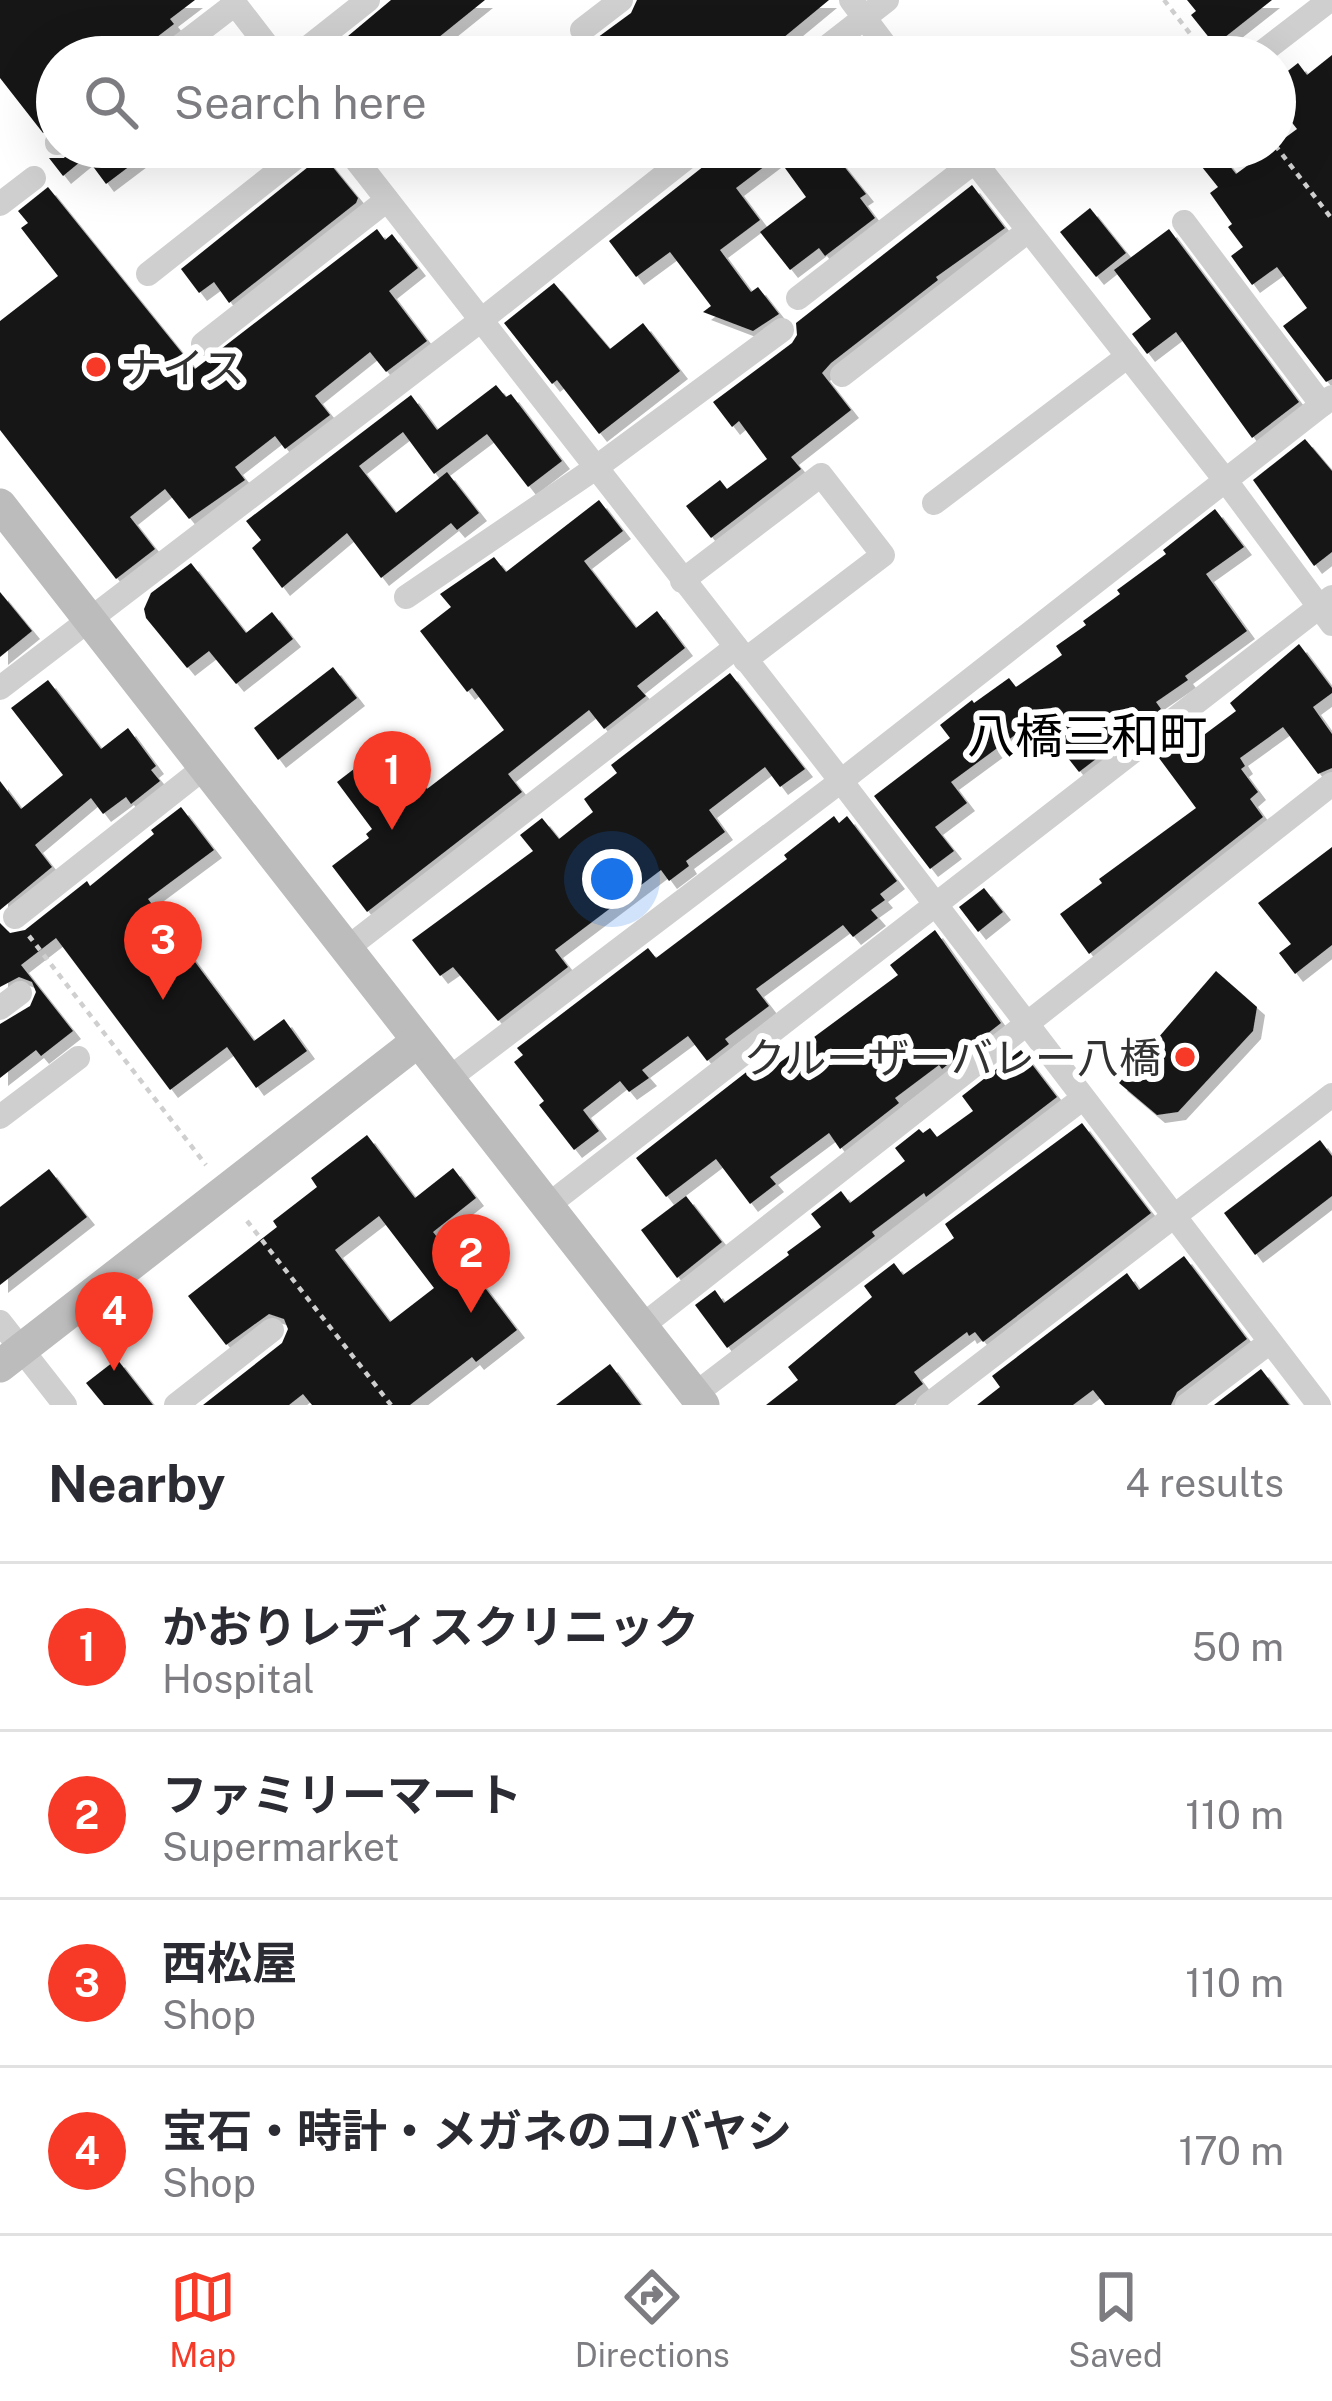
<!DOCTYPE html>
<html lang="en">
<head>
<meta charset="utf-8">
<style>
  body { margin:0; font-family:"Public Sans","Noto Sans JP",sans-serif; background:#f7f7f7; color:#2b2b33 }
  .you { position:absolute; left:612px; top:879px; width:42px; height:42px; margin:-30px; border:9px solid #fff; border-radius:50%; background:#1a73e8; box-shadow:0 0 0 18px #1a73e833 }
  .badge { display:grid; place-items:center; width:78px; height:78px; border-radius:50%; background:#f63a27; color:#fff; font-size:39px; font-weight:700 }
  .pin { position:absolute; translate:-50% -99px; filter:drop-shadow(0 3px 6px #0008) }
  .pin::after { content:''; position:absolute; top:63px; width:42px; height:36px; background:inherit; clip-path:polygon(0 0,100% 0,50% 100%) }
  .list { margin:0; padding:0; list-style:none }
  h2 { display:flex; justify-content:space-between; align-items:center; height:156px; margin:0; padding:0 48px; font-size:51px }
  h2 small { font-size:39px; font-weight:400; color:#7c7c81 }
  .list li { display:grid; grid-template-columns:78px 1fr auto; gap:36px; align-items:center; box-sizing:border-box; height:168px; padding:0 48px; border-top:3px solid #e1e1e2 }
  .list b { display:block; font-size:45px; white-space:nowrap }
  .list p { margin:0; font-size:39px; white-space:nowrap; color:#7c7c81 }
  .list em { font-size:39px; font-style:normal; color:#7c7c81 }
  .icon { flex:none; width:66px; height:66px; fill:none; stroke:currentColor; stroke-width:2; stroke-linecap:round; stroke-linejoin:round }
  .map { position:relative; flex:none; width:1332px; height:1405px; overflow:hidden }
  .search { position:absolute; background:#fff; box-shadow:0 12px 48px #0002; left:36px; right:36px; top:36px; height:132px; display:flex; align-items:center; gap:30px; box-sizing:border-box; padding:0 42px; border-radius:66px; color:#7c7c81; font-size:45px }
  .sheet { height:828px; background:#fff }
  nav { display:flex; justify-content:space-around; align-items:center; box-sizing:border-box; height:168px; border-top:3px solid #e1e1e2; background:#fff; font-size:33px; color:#7c7c81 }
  nav a { display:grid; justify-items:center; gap:6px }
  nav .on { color:#f63a27 }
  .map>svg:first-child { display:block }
  .building { fill:#191919; fill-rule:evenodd; filter:url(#shadow) }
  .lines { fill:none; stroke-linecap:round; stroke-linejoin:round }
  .path { stroke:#cfcfcf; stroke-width:4.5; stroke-dasharray:6 6; stroke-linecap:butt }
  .street { stroke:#cfcfcf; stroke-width:24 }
  .secondary { stroke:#bcbcbc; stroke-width:33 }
  .poi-dot { fill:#f63a27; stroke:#fff; stroke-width:4.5 }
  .labels { text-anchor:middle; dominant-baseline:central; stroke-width:12; stroke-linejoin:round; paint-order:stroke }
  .poi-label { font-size:42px; fill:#323232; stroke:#fff; text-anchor:start }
  .quarter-label { font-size:48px; fill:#000; stroke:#fff }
</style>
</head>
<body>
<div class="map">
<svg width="1332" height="1405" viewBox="0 0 1332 1405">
  <defs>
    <filter id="shadow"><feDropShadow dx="8" dy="8" stdDeviation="0" flood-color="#0004"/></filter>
  </defs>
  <rect width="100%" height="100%" fill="#fff"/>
  <g class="building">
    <path d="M 0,0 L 195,0 L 170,19 L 174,24 L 131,57 L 57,57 L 57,126 L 43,133 L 0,78 Z"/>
    <path d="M 391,0 L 485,0 L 418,54 L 409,43 L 391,57 L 323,57 Z"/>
    <path d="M 637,0 L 829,0 L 760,57 L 692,57 L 681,43 L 662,57 L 642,57 L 630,41 L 608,57 L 571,57 L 631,13 Z"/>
    <path d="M 1187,0 L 1272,0 L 1215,45 L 1191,15 L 1196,11 Z"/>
    <path d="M 1332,55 L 1332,379 L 1326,382 L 1283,326 L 1307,308 L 1277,267 L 1252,285 L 1231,256 L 1243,247 L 1228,227 L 1232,224 L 1210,193 L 1218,187 L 1186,147 L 1215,147 L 1236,174 L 1297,129 L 1275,101 L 1275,81 L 1298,63 L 1307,75 Z"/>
    <path d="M 73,147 L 155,147 L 106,184 L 86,157 L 63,176 L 49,158 L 64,158 Z"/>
    <path d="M 728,147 L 857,147 L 839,160 L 866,194 L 860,198 L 875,218 L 825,256 L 819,248 L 790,270 L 760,232 L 806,197 L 777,157 L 736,188 L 760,220 L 720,250 L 751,292 L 758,287 L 779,314 L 753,331 L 703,312 L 711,306 L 670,252 L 636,277 L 609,241 Z"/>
    <path d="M 323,155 L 358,198 L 356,203 L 229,303 L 214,282 L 199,293 L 181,269 Z"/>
    <path d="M 972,185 L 1005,228 L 936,277 L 938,280 L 831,363 L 822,373 L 851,410 L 791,457 L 801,469 L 711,538 L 686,506 L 720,480 L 727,489 L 767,459 L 739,421 L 732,427 L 713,402 L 792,343 L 797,335 L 796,323 Z"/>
    <path d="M 48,187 L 195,369 L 377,229 L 385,240 L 392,234 L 418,268 L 389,291 L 427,341 L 386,372 L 370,352 L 315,396 L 330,415 L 285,449 L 275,436 L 235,467 L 245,480 L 189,519 L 165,489 L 130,517 L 155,549 L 116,579 L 0,430 L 0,321 L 58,276 L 21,228 L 28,223 L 18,211 Z"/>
    <path d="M 1090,208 L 1126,253 L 1096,277 L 1060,232 Z"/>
    <path d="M 1169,229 L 1299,402 L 1252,438 L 1176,332 L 1147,354 L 1132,334 L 1151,319 L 1114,270 Z"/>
    <path d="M 554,283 L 610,349 L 643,323 L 680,371 L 599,434 L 557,380 L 552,384 L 504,323 Z"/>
    <path d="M 496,385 L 506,397 L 511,394 L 562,461 L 528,487 L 487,434 L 434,474 L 403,432 L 359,466 L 396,513 L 447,472 L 479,513 L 457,530 L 451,523 L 381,578 L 347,533 L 282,588 L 252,548 L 261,540 L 246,521 L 411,395 L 437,430 Z"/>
    <path d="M 1305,439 L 1332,471 L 1332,552 L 1314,566 L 1253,480 Z"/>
    <path d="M 599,500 L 623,531 L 584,561 L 636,628 L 657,611 L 685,648 L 637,686 L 646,696 L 604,729 L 589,710 L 508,774 L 522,792 L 367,912 L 332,866 L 369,838 L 366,834 L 372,829 L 337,782 L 389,742 L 427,789 L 504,730 L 472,688 L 467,692 L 420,631 L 451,607 L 440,594 L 494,557 L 506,572 Z"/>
    <path d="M 1215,509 L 1244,547 L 1206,574 L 1247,631 L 1185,676 L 1188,680 L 1156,702 L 1161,709 L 1079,772 L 1041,724 L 1019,740 L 1015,735 L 951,782 L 967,803 L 935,827 L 954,851 L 930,869 L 874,796 L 950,738 L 940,725 L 972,700 L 974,703 L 1009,678 L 1016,687 L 1062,655 L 1056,646 L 1086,625 L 1083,621 L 1120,594 L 1117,590 L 1166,554 L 1163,550 Z"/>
    <path d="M 191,563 L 246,633 L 272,612 L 293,639 L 236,684 L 209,651 L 187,668 L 146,618 L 144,609 L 151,593 Z"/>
    <path d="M 0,592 L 32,631 L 0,657 Z"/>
    <path d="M 1299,644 L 1332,688 L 1332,693 L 1313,707 L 1332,734 L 1332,768 L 1318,774 L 1283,727 L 1240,758 L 1245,766 L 1241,769 L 1258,792 L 1250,799 L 1263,817 L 1089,954 L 1060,914 L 1102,883 L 1099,879 L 1196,808 L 1156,754 L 1181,735 L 1189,746 L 1236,711 L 1230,703 Z"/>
    <path d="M 333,667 L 357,698 L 278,760 L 254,728 Z"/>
    <path d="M 730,673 L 805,769 L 780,787 L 765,767 L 709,810 L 725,832 L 686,861 L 689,866 L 669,881 L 661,870 L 555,950 L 568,967 L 498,1021 L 453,967 L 440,976 L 412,940 L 533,851 L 520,835 L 542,818 L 559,839 L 593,812 L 584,799 L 617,773 L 611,765 Z"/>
    <path d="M 48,680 L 101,749 L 128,728 L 156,766 L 151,770 L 160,781 L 131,804 L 126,797 L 103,814 L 91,798 L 35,845 L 52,867 L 0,910 L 0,781 L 21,809 L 63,775 L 11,708 Z"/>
    <path d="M 181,807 L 214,850 L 148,899 L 254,1041 L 284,1019 L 307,1051 L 256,1088 L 227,1047 L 170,1090 L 56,938 L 21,965 L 73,1031 L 41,1056 L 36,1050 L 0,1078 L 0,1024 L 30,1006 L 36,992 L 32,982 L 19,977 L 0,987 L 0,923 L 10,933 L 25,930 L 87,881 L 90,886 L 154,834 L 151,830 Z"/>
    <path d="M 834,816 L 839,823 L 847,816 L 897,881 L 880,894 L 885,900 L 871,910 L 878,918 L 853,937 L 843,925 L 756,989 L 769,1006 L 725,1039 L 729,1044 L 707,1061 L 688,1036 L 642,1070 L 649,1078 L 629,1092 L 620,1081 L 583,1110 L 599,1131 L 574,1150 L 539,1105 L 544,1101 L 514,1062 L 523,1055 L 517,1048 L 648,948 L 656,958 L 787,859 L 784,855 Z"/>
    <path d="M 1332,847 L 1332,945 L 1295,974 L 1279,953 L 1291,944 L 1258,903 Z"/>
    <path d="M 984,888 L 1003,912 L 978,932 L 959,907 Z"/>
    <path d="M 935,930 L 1001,1023 L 942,1069 L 939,1065 L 895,1098 L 899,1103 L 840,1149 L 829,1133 L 770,1177 L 776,1184 L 750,1204 L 716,1159 L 666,1197 L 636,1158 L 749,1070 L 756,1080 L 898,975 L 890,965 Z"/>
    <path d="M 1216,971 L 1257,1007 L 1253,1031 L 1178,1112 L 1157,1115 L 1119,1083 Z"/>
    <path d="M 1021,1050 L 1057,1097 L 926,1197 L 924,1193 L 872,1232 L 875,1236 L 727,1348 L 695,1305 L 715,1290 L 724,1303 L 789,1255 L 787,1252 L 821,1227 L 811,1214 L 841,1191 L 850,1203 L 905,1161 L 895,1148 L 919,1129 L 923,1133 L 930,1128 L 937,1137 L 973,1111 L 962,1096 Z"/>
    <path d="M 1082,1123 L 1151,1213 L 983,1342 L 975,1332 L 969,1336 L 967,1332 L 914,1372 L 923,1384 L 895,1405 L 766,1405 L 798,1380 L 788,1367 L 872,1297 L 864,1286 L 894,1263 L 903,1275 L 954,1238 L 945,1224 Z"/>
    <path d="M 367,1135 L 415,1198 L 453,1168 L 476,1198 L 433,1232 L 461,1267 L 466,1263 L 517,1330 L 476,1362 L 472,1357 L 410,1405 L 312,1405 L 303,1394 L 289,1405 L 203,1405 L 282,1343 L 288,1329 L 284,1319 L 269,1314 L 226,1345 L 188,1296 L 277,1227 L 273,1221 L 317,1187 L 311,1178 ZM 379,1216 L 434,1288 L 390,1322 L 335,1250 Z"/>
    <path d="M 1320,1140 L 1332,1156 L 1332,1196 L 1255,1255 L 1224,1213 Z"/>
    <path d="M 49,1169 L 87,1217 L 0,1285 L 0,1207 Z"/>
    <path d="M 686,1196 L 722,1242 L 677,1278 L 641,1230 Z"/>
    <path d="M 1184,1256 L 1247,1339 L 1177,1392 L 1171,1405 L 1105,1405 L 1093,1390 L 1073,1405 L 977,1405 L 1000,1387 L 992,1376 L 1127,1273 L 1139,1290 Z"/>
    <path d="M 117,1359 L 153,1405 L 104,1405 L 86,1383 Z"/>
    <path d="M 610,1364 L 641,1405 L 556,1405 Z"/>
    <path d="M 1261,1369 L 1289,1405 L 1214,1405 Z"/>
  </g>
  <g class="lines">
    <g class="path">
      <path d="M 1164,0 L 1208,57"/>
      <path d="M 1275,145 L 1332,219"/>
      <path d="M 29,936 L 206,1165"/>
      <path d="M 247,1221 L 391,1405"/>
    </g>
    <g class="street">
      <path d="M 232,0 L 276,57"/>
      <path d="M 851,0 L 894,57"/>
      <path d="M 582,30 L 621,0"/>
      <path d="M 166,57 L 235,4"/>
      <path d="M 296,57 L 368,0"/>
      <path d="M 814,57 L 887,0"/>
      <path d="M 1256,57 L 1330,0"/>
      <path d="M 57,143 L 57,142"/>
      <path d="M 346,147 L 841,781 L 1319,1405"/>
      <path d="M 963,147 L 1226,481 L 1332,624"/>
      <path d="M 0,204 L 34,178"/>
      <path d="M 1184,222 L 1322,405"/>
      <path d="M 148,274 L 309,147"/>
      <path d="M 798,298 L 974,162"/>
      <path d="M 203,344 L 387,200"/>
      <path d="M 842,375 L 1028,231"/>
      <path d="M 934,503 L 1128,356"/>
      <path d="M 682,581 L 821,475 L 883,555 L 745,660"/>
      <path d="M 406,597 L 594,469 L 782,330"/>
      <path d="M 0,688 L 480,321 L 700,147"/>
      <path d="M 15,917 L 205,767"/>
      <path d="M 346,949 L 736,647"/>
      <path d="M 0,1008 L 20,993"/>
      <path d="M 447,1080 L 841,781 L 1332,397"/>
      <path d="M 0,1117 L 78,1058"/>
      <path d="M 547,1206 L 1332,597"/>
      <path d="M 0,1322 L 65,1405"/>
      <path d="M 642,1326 L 1332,784"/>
      <path d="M 695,1394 L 1082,1099"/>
      <path d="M 176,1405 L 272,1330"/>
      <path d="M 928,1405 L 1332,1095"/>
      <path d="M 1187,1405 L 1270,1342"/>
    </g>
    <g class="secondary">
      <path d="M 0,505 L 703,1405"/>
      <path d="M 0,1366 L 418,1041"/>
    </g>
  </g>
  <g class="poi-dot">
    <circle cx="96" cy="367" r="12"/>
    <circle cx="1185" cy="1057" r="12"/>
  </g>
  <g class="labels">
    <g class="poi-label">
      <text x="120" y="367">ナイス</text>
      <text x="1161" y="1057" text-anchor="end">クルーザーバレー八橋</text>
    </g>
    <g class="quarter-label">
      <text x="1087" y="735">八橋三和町</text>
    </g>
  </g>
</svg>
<div class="you"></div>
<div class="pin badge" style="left:392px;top:830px">1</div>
<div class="pin badge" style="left:471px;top:1313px">2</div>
<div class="pin badge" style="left:163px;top:1000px">3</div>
<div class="pin badge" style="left:114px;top:1371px">4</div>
<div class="search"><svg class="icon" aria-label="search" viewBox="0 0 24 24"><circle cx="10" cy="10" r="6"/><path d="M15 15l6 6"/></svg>Search here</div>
</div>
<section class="sheet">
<h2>Nearby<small>4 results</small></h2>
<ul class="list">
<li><span class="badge">1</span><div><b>かおりレディスクリニック</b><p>Hospital</p></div><em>50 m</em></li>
<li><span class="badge">2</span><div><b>ファミリーマート</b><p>Supermarket</p></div><em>110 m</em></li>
<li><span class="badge">3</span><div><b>西松屋</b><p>Shop</p></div><em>110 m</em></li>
<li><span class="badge">4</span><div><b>宝石・時計・メガネのコバヤシ</b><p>Shop</p></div><em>170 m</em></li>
</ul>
</section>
<nav>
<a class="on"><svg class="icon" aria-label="map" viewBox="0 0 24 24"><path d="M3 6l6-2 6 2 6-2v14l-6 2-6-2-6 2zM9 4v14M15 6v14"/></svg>Map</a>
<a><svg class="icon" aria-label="directions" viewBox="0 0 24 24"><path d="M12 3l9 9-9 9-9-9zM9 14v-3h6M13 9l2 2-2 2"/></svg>Directions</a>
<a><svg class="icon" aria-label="saved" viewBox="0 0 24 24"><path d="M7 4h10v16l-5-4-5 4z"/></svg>Saved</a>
</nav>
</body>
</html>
